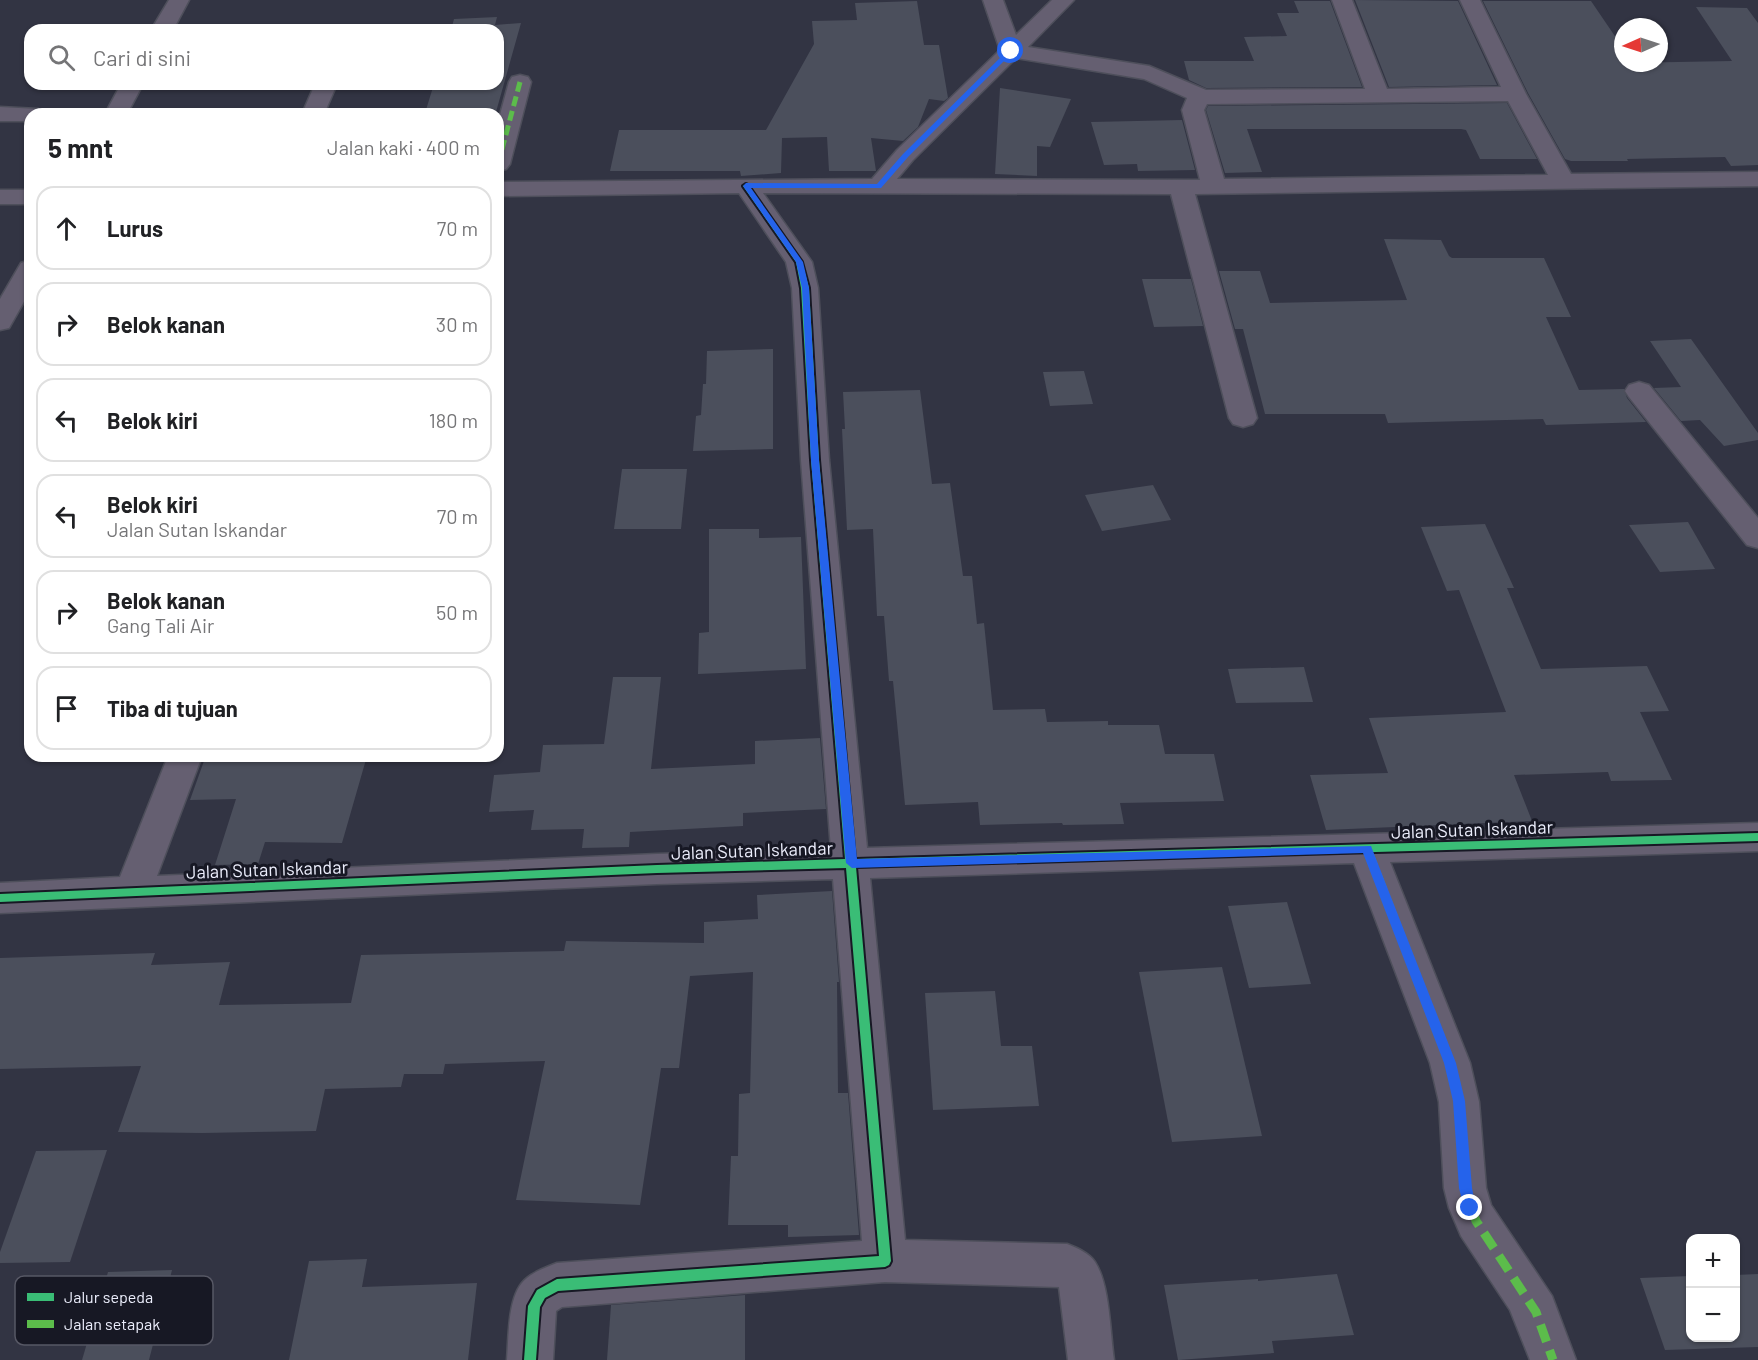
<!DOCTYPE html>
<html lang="id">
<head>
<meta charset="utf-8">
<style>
  body { margin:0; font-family:Barlow,sans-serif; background:#f2f2f2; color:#202124 }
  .controls { position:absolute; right:18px; bottom:18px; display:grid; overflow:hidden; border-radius:12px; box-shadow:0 2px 4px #0004 }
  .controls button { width:54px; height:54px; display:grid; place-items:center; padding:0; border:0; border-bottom:2px solid #e0e0e0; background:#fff; color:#202124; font:30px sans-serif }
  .compass { position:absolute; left:1614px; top:18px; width:54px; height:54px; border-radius:50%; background:#fff; box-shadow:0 2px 4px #0004; rotate:267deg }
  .stop { position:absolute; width:18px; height:18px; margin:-14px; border:4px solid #2563eb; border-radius:50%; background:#fff }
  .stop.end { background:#2563eb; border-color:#fff; box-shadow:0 2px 6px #0008 }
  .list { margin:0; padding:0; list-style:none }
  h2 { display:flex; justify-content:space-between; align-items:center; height:78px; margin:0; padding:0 24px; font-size:26px }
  h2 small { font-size:20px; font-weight:400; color:#757577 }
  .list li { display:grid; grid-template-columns:39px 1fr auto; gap:18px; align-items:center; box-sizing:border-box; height:84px; margin:0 12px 12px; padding:0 12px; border:2px solid #e0e0e0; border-radius:18px }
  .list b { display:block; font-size:22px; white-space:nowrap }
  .list p { margin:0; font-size:20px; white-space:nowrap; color:#757577 }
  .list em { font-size:20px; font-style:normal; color:#757577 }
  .icon { flex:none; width:33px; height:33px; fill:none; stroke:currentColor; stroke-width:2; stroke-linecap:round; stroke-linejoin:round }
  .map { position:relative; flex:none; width:1758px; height:1360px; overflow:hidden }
  .search { position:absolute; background:#fff; box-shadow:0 2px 4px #0004; left:24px; top:24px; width:480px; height:66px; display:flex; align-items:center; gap:15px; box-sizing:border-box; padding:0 21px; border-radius:18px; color:#757577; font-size:22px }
  .panel { position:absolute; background:#fff; box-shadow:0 2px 4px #0004; left:24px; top:108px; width:480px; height:654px; border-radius:18px }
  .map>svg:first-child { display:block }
  .building { fill:#4b4f5c }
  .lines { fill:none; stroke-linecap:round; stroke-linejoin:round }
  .minor-casing { stroke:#4e4f5b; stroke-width:3 }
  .minor { fill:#655f71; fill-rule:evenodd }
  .quiet-far1 { stroke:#5cbc4b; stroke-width:5; stroke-dasharray:10 5; stroke-linecap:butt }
  .quiet { stroke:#5cbc4b; stroke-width:9; stroke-dasharray:18 9; stroke-linecap:butt }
  .cycleway-casing { stroke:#171824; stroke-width:4 }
  .cycleway { fill:#3abd76; fill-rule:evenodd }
  .route { fill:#2563eb }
  .labels { text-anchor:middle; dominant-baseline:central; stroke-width:6; stroke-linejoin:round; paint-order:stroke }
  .street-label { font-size:18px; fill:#eceefc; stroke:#171824 }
  .key { fill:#171824; stroke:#575865; stroke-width:1.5 }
  .key-label { font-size:16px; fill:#eceefc }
</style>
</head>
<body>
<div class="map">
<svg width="1758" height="1360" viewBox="0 0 1758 1360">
  <rect width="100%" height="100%" fill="#323443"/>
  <g class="building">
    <path d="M 1355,0 L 1458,1 L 1497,85 L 1389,87 Z"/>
    <path d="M 917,1 L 924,45 L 939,45 L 948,98 L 944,101 L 929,99 L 918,127 L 903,141 L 871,138 L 876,171 L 829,171 L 827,137 L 782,138 L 781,173 L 741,176 L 740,171 L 610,171 L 619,130 L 766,130 L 814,44 L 812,21 L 857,20 L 855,3 Z"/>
    <path d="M 1294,1 L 1330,1 L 1362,87 L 1206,88 L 1189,80 L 1184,61 L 1254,61 L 1244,37 L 1287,36 L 1277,13 L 1299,13 Z"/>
    <path d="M 1483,1 L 1591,1 L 1623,48 L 1623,63 L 1732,61 L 1696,7 L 1747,8 L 1758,23 L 1758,165 L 1731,166 L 1725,157 L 1627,159 L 1628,161 L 1571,161 L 1565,159 L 1528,93 Z"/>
    <path d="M 497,17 L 495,25 L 521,23 L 496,112 L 425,113 L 434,84 L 498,84 L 498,30 L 451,30 L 454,19 Z"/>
    <path d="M 1000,88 L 1071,99 L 1050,147 L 1037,146 L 1037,176 L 995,174 Z"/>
    <path d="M 1507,103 L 1537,159 L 1480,159 L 1466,130 L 1461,129 L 1247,129 L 1262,172 L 1225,173 L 1206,110 L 1208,106 Z"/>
    <path d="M 1182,120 L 1195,170 L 1138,171 L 1137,164 L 1104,165 L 1091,122 Z"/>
    <path d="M 1384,239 L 1441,240 L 1449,256 L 1452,258 L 1544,258 L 1571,317 L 1546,317 L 1579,390 L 1624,389 L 1627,398 L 1646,422 L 1546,425 L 1543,419 L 1388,423 L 1385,414 L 1265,414 L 1243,329 L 1235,329 L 1219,271 L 1260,271 L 1270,303 L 1407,300 Z"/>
    <path d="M 1142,279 L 1191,279 L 1203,326 L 1154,327 Z"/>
    <path d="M 1691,339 L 1758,433 L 1758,440 L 1724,446 L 1700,420 L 1681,421 L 1654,388 L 1681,387 L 1650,341 Z"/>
    <path d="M 773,349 L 773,449 L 693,451 L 696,416 L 701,415 L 703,384 L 706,384 L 707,351 Z"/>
    <path d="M 1084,371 L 1093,404 L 1050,406 L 1043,372 Z"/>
    <path d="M 920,390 L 932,484 L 950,483 L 963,576 L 972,576 L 977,624 L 984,623 L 993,710 L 1045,709 L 1047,722 L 1108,721 L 1108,725 L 1159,725 L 1165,754 L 1214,754 L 1224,801 L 1120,803 L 1124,824 L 1063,825 L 1062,823 L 980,825 L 978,802 L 905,805 L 893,681 L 889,681 L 884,616 L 877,616 L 873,529 L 847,530 L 842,429 L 845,429 L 843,392 Z"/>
    <path d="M 622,469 L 687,469 L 681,529 L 614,529 Z"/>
    <path d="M 1153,485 L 1171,520 L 1102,531 L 1085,495 Z"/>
    <path d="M 1688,522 L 1715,569 L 1660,572 L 1629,525 Z"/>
    <path d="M 1485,524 L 1514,588 L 1507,588 L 1541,669 L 1647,666 L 1669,711 L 1640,712 L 1672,780 L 1611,781 L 1608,772 L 1514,775 L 1532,821 L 1326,830 L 1310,775 L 1388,773 L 1369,718 L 1506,712 L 1459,590 L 1447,591 L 1421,527 Z"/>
    <path d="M 709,529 L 759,529 L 759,538 L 801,537 L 806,669 L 698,674 L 699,633 L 709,632 Z"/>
    <path d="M 1304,667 L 1313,702 L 1236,703 L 1228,669 Z"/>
    <path d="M 613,677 L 661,677 L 651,769 L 755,764 L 755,741 L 820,738 L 826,809 L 743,813 L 743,826 L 630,832 L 629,847 L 582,848 L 584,829 L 531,830 L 534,810 L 489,812 L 494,775 L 540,772 L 543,745 L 604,744 Z"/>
    <path d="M 309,756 L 367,756 L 342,843 L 265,842 L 258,864 L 215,865 L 236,799 L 190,800 L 204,761 L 308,759 Z"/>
    <path d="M 832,891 L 839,982 L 837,982 L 838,1093 L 848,1093 L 859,1235 L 788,1237 L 788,1225 L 728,1225 L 731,1156 L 738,1156 L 739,1094 L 750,1093 L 753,972 L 690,976 L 679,1068 L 661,1068 L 640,1205 L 516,1200 L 545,1061 L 445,1064 L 443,1074 L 404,1074 L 401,1087 L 325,1089 L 316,1131 L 202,1133 L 118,1132 L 141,1066 L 0,1069 L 0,958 L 155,953 L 151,965 L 230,962 L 219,1005 L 351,1003 L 361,955 L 564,951 L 566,941 L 704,943 L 704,922 L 758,919 L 757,895 Z"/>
    <path d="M 1287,902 L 1311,984 L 1249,988 L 1228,906 Z"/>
    <path d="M 1222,967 L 1262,1136 L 1172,1142 L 1139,972 Z"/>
    <path d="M 995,991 L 1001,1046 L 1032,1046 L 1039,1106 L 933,1110 L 925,993 Z"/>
    <path d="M 107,1150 L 70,1262 L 0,1263 L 0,1252 L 36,1151 Z"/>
    <path d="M 367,1259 L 362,1287 L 477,1283 L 468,1360 L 289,1360 L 309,1261 Z"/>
    <path d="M 172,1270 L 149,1360 L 82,1360 L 108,1272 Z"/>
    <path d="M 1337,1274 L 1354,1335 L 1272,1341 L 1274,1353 L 1178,1360 L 1164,1285 L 1258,1279 L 1258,1281 Z"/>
    <path d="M 1758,1274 L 1758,1347 L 1665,1350 L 1640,1278 L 1690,1276 L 1690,1338 L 1736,1338 L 1736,1275 Z"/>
    <path d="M 745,1295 L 745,1360 L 607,1360 L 611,1305 Z"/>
  </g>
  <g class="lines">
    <g class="minor-casing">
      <g id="minor">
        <path d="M 169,0 L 189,0 L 173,30 L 151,30 Z"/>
        <path d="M 983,0 L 1003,0 L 1016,35 L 1052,0 L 1074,0 L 1028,47 L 1149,66 L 1206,90 L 1365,89 L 1332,0 L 1352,0 L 1387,89 L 1501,87 L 1460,0 L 1480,0 L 1526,94 L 1571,174 L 1758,172 L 1758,186 L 1195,194 L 1257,418 L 1253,424 L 1243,427 L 1233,424 L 1229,418 L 1171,194 L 763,193 L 812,262 L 818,288 L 829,460 L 867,848 L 1758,823 L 1758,851 L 1390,862 L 1470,1063 L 1479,1102 L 1486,1188 L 1491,1205 L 1552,1296 L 1576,1360 L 1530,1360 L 1510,1310 L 1461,1236 L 1449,1208 L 1444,1188 L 1439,1102 L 1430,1063 L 1354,863 L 870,878 L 905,1240 L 1067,1244 C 1077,1248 1089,1253 1095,1262 C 1110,1285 1110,1333 1114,1360 L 1068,1360 L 1059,1287 L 885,1282 L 562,1307 L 556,1311 L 553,1360 L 507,1360 C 509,1337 507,1293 527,1278 C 535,1271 547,1267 557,1263 L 862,1241 L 833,879 L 657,884 L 0,913 L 0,883 L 120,877 L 168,756 L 202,756 L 157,876 L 657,854 L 831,849 L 801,460 L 792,288 L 786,262 L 739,193 L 498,196 L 498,182 L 872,179 L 897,150 L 1000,50 ZM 1016,58 L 1144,79 L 1187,98 L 1182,110 L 1200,180 L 897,179 L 913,160 ZM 1508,101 L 1548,175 L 1224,179 L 1204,110 L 1207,104 Z"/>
        <path d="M 520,75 L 528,77 L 531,82 L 510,164 L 506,169 L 498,171 L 498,122 L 509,82 L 512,77 Z"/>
        <path d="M 121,84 L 143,84 L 127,114 L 105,114 Z"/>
        <path d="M 315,84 L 337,84 L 324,114 L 302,114 Z"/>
        <path d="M 0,107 L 38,109 L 41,114 L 30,114 L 30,121 L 0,121 Z"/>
        <rect x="0" y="190" width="30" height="14"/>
        <path d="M 30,260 L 30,291 L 9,328 L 0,330 L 0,299 L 21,263 Z"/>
        <path d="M 1639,382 L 1649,385 L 1758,518 L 1758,548 L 1747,545 L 1629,397 L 1625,391 L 1629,385 Z"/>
      </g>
    </g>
    <use href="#minor" class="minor"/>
    <path class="quiet-far1" d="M 498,164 L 520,82"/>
    <path class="quiet" d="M 1367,849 L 1450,1063 L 1459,1102 L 1465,1188 L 1476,1221 L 1536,1312 L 1553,1360"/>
    <g class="cycleway-casing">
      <path id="cycleway" d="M 746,184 L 748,185 L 802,262 L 809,288 L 819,460 L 855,859 L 1758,833 L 1758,841 L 856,867 L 891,1261 L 889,1265 L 885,1267 L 558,1291 L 545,1298 L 540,1307 L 536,1360 L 524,1360 L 528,1306 L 537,1290 L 557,1279 L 879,1256 L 846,868 L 657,873 L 0,902 L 0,894 L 657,865 L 845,859 L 811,460 L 801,288 L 796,262 L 743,186 Z"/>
    </g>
    <use href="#cycleway" class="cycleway"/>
  </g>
  <path class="route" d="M 1009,49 L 1014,51 L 908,157 L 881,188 L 751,188 L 803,262 L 809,288 L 819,460 L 857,859 L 1371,846 L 1456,1063 L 1465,1101 L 1472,1188 L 1476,1208 L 1474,1212 L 1470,1214 L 1465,1212 L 1459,1188 L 1453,1101 L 1444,1063 L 1363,853 L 852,868 L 846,863 L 811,460 L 802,288 L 796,262 L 743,186 L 746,183 L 877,184 L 903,154 Z"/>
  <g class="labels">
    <g class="street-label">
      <text transform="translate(1472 829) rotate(-2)">Jalan Sutan Iskandar</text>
      <text transform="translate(752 850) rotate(-2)">Jalan Sutan Iskandar</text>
      <text transform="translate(267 869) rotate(-2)">Jalan Sutan Iskandar</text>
    </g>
  </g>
  <rect x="15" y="1276" width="198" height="69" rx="9" class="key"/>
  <rect x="27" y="1293" width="27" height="8" fill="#3abd76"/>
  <rect x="27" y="1320" width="27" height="8" fill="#5cbc4b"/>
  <g class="key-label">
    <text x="64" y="1303">Jalur sepeda</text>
    <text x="64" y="1330">Jalan setapak</text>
  </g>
</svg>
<div class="controls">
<button>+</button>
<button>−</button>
</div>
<svg class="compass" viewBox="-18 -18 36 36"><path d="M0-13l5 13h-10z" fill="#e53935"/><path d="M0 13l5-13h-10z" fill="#757577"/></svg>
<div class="stop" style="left:1011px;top:51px"></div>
<div class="stop end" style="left:1470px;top:1208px"></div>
<div class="search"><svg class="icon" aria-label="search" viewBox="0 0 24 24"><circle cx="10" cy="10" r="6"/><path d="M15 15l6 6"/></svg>Cari di sini</div>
<section class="panel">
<h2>5 mnt<small>Jalan kaki · 400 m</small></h2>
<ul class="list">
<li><svg class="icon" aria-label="ahead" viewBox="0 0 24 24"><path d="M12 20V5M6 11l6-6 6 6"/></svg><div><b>Lurus</b></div><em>70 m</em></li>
<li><svg class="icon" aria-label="right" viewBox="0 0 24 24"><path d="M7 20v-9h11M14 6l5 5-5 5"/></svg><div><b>Belok kanan</b></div><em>30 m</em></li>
<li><svg class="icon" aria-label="left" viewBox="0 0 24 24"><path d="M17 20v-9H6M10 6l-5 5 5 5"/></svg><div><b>Belok kiri</b></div><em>180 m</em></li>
<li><svg class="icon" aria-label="left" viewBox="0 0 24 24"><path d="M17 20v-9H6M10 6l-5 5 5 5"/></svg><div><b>Belok kiri</b><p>Jalan Sutan Iskandar</p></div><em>70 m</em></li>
<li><svg class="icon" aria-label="right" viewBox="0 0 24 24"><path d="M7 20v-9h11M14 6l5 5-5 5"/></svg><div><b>Belok kanan</b><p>Gang Tali Air</p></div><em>50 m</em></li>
<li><svg class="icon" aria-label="arrive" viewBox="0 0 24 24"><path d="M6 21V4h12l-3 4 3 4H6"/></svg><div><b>Tiba di tujuan</b></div></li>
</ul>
</section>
</div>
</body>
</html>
